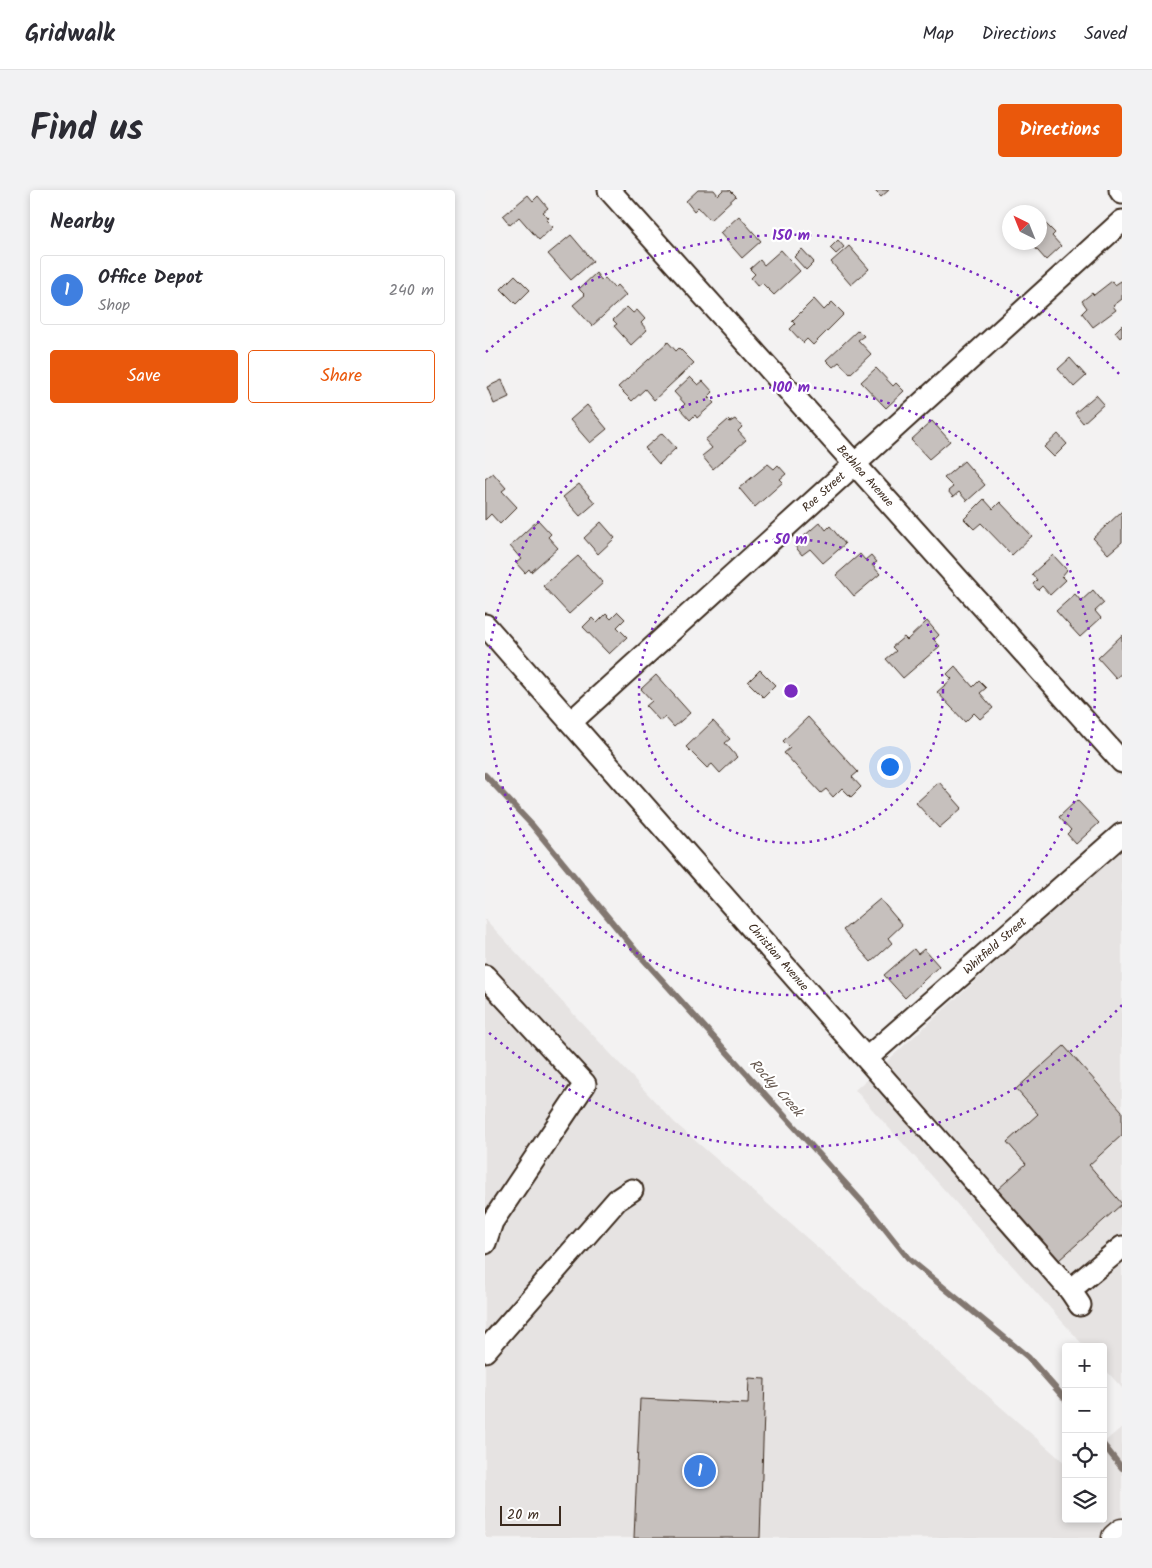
<!DOCTYPE html>
<html lang="en">
<head>
<meta charset="utf-8">
<style>
  body { margin:0; font-family:Kalam,sans-serif; background:#f2f2f3; color:#2b2b33 }
  .controls { position:absolute; right:15px; bottom:15px; display:grid; overflow:hidden; border-radius:5px; box-shadow:0 2px 8px #0003 }
  .controls button { width:45px; height:45px; display:grid; place-items:center; padding:0; border:0; border-bottom:1px solid #e1e1e2; background:#fff; color:#2b2b33; font:25px sans-serif }
  .compass { position:absolute; left:517px; top:15px; width:45px; height:45px; border-radius:50%; background:#fff; box-shadow:0 2px 8px #0003; rotate:317deg }
  .scale { position:absolute; left:15px; bottom:12px; width:61px; box-sizing:border-box; padding-left:5px; border:2px solid #3b2a1e; border-top:0; font-size:14px; line-height:18px; white-space:nowrap; color:#3b2a1e; -webkit-text-stroke:4px #fff; paint-order:stroke }
  .you { position:absolute; left:404px; top:576px; width:18px; height:18px; margin:-12px; border:4px solid #fff; border-radius:50%; background:#1a73e8; box-shadow:0 0 0 8px #1a73e833 }
  .badge { display:grid; place-items:center; width:32px; height:32px; border-radius:50%; background:#ea580c; color:#fff; font-size:16px; font-weight:700 }
  .pin { position:absolute; translate:-50% -50%; border:2px solid #fff; box-shadow:0 1px 5px #0006 }
  .list { margin:0; padding:0; list-style:none }
  h2 { display:flex; justify-content:space-between; align-items:center; height:65px; margin:0; padding:0 20px; font-size:21px }
  h2 small { font-size:16px; font-weight:400; color:#7c7c81 }
  .list li { display:grid; grid-template-columns:32px 1fr auto; gap:15px; align-items:center; box-sizing:border-box; height:70px; margin:0 10px 10px; padding:0 10px; border:1px solid #e1e1e2; border-radius:5px }
  .list b { display:block; font-size:19px; white-space:nowrap }
  .list p { margin:0; font-size:16px; white-space:nowrap; color:#7c7c81 }
  .list em { font-size:16px; font-style:normal; color:#7c7c81 }
  .actions { display:flex; gap:10px; padding:15px 20px }
  .actions a { flex:1; padding:11px 0; border:1px solid #ea580c; border-radius:5px; text-align:center; font-size:18px; color:#ea580c }
  .actions .main { background:#ea580c; color:#fff }
  .icon { flex:none; width:28px; height:28px; fill:none; stroke:currentColor; stroke-width:2; stroke-linecap:round; stroke-linejoin:round }
  .map { position:relative; flex:none; width:637px; height:1348px; overflow:hidden; border-radius:5px }
  header { display:flex; align-items:center; gap:30px; box-sizing:border-box; height:70px; padding:0 25px; background:#fff; border-bottom:1px solid #e1e1e2 }
  header strong { font-size:24px }
  nav { display:flex; gap:28px; margin-inline-start:auto; font-size:18px }
  .intro { display:flex; align-items:center; justify-content:space-between; box-sizing:border-box; height:120px; padding:0 30px }
  h1 { margin:0; font-size:35px }
  .button { padding:12px 22px; border-radius:5px; background:#ea580c; color:#fff; font-size:18px; font-weight:700 }
  main { display:flex; gap:30px; padding:0 30px }
  aside { flex:1; background:#fff; border-radius:5px; box-shadow:0 2px 8px #0003 }
  .map>svg:first-child { display:block }
  .built { fill:#e6e3e2 }
  .lines { fill:none; stroke-linecap:round; stroke-linejoin:round }
  .stream { stroke:#827770; stroke-width:6 }
  .building { fill:#c6c0bd; stroke:#3b2a1e }
  .minor-casing { stroke:#3b2a1e; stroke-width:25 }
  .major-casing { stroke:#3b2a1e; stroke-width:31 }
  .minor { stroke:#fff; stroke-width:21 }
  .major { stroke:#fff; stroke-width:28 }
  .ring { fill:none; stroke:#7b2cbf; stroke-width:2.5; stroke-dasharray:2.5 5 }
  .labels { text-anchor:middle; dominant-baseline:central; stroke-width:4.5; stroke-linejoin:round; paint-order:stroke }
  .street-label { font-size:12px; fill:#3b2a1e; stroke:#fff }
  .water-label { font-size:14px; font-style:italic; fill:#65574e; stroke:#fff }
  .centre { fill:#7b2cbf; stroke:#fff; stroke-width:2.5 }
  .ring-label { font-size:15px; text-anchor:middle; font-weight:bold; fill:#7b2cbf; stroke:#fff; stroke-width:4.5; stroke-linejoin:round; paint-order:stroke }
</style>
</head>
<body>
<header>
<strong>Gridwalk</strong>
<nav><a>Map</a><a>Directions</a><a>Saved</a></nav>
</header>
<div class="intro"><h1>Find us</h1><a class="button">Directions</a></div>
<main>
<aside>
<h2>Nearby<small></small></h2>
<ul class="list">
<li><span class="badge" style="background:#3f7fe0">1</span><div><b>Office Depot</b><p>Shop</p></div><em>240 m</em></li>
</ul>
<div class="actions"><a class="main">Save</a><a>Share</a></div>
</aside>
<div class="map">
<svg width="637" height="1348" viewBox="0 0 637 1348">
  <rect width="100%" height="100%" fill="#f3f2f2"/>
  <filter id="ink" filterUnits="userSpaceOnUse"><feTurbulence type="fractalNoise" baseFrequency=".02" numOctaves="2"/><feDisplacementMap in="SourceGraphic" scale="10" xChannelSelector="R" yChannelSelector="G"/><feConvolveMatrix kernelMatrix="1 2 1 2 8 2 1 2 1" color-interpolation-filters="sRGB"/></filter>
  <g filter="url(#ink)">
    <g class="built">
      <path d="M 637,658 L 637,1198 L 618,1177 L 618,1157 L 600,1157 L 370,900 Z"/>
      <path d="M 0,729 L 190,933 L 581,1274 L 581,1329 L 618,1329 L 618,1253 L 637,1237 L 637,1348 L 0,1348 Z"/>
    </g>
    <g class="lines">
      <g class="stream">
        <path d="M 0,585 L 47,635 L 150,760 L 389,1025 L 423,1068 L 543,1167 L 581,1210"/>
        <path d="M 618,1254 L 637,1278"/>
      </g>
    </g>
    <g class="building">
      <path d="M 213,0 L 229,0 L 233,5 L 238,0 L 245,0 L 251,6 L 225,30 L 213,17 L 209,21 L 201,11 Z"/>
      <path d="M 389,0 L 404,0 L 396,7 Z"/>
      <path d="M 43,5 L 48,11 L 53,6 L 63,18 L 58,22 L 64,28 L 61,30 L 68,37 L 54,50 L 34,27 L 25,35 L 18,26 Z"/>
      <path d="M 254,26 L 276,51 L 257,68 L 235,43 Z"/>
      <path d="M 554,27 L 570,43 L 567,46 L 576,56 L 561,70 L 545,52 L 554,52 Z"/>
      <path d="M 86,45 L 108,71 L 86,90 L 63,64 Z"/>
      <path d="M 353,50 L 359,57 L 351,64 L 345,58 Z"/>
      <path d="M 364,56 L 384,79 L 366,95 L 346,72 Z"/>
      <path d="M 317,59 L 329,72 L 321,80 L 309,67 Z"/>
      <path d="M 296,60 L 315,81 L 289,105 L 277,93 L 273,96 L 266,88 L 270,84 L 265,79 L 275,70 L 279,75 Z"/>
      <path d="M 111,83 L 117,91 L 120,88 L 129,98 L 132,95 L 141,105 L 107,136 L 88,115 L 100,105 L 94,99 Z"/>
      <path d="M 30,85 L 45,100 L 31,114 L 16,99 Z"/>
      <path d="M 627,91 L 630,95 L 636,91 L 637,92 L 637,109 L 628,116 L 631,120 L 608,137 L 597,123 L 602,118 L 597,111 L 607,103 L 609,105 Z"/>
      <path d="M 329,109 L 339,120 L 347,112 L 359,124 L 328,155 L 322,149 L 318,153 L 305,139 L 310,134 L 307,131 Z"/>
      <path d="M 142,117 L 148,123 L 152,120 L 160,129 L 156,133 L 162,140 L 146,155 L 129,136 L 132,134 L 128,130 Z"/>
      <path d="M 637,135 L 637,146 L 635,148 L 630,142 Z"/>
      <path d="M 373,140 L 379,146 L 373,150 L 386,164 L 365,184 L 354,172 L 348,177 L 341,170 Z"/>
      <path d="M 183,152 L 191,161 L 194,158 L 209,173 L 169,210 L 160,199 L 147,211 L 133,197 Z"/>
      <path d="M 585,168 L 601,186 L 589,197 L 573,179 Z"/>
      <path d="M 391,178 L 408,196 L 411,193 L 419,201 L 401,218 L 376,192 Z"/>
      <path d="M 205,187 L 213,195 L 218,191 L 228,202 L 223,207 L 229,213 L 212,228 L 210,225 L 205,230 L 195,219 L 200,214 L 189,202 Z"/>
      <path d="M 17,190 L 24,207 L 9,214 L 2,197 Z"/>
      <path d="M 611,205 L 619,214 L 598,233 L 590,223 Z"/>
      <path d="M 102,215 L 122,239 L 105,253 L 85,230 Z"/>
      <path d="M 250,229 L 257,237 L 253,241 L 261,250 L 228,279 L 217,266 L 227,258 L 220,250 L 243,230 L 245,232 Z"/>
      <path d="M 447,231 L 465,251 L 444,269 L 426,250 Z"/>
      <path d="M 177,243 L 191,258 L 174,274 L 160,258 Z"/>
      <path d="M 573,244 L 582,254 L 569,267 L 559,257 Z"/>
      <path d="M 479,271 L 500,295 L 482,311 L 474,302 L 468,307 L 463,301 L 468,297 L 459,288 Z"/>
      <path d="M 283,274 L 289,279 L 293,275 L 301,284 L 295,289 L 298,292 L 270,317 L 254,298 Z"/>
      <path d="M 8,283 L 21,298 L 17,301 L 32,317 L 15,334 L 6,324 L 0,330 L 0,289 Z"/>
      <path d="M 94,294 L 110,313 L 95,326 L 78,307 Z"/>
      <path d="M 499,309 L 508,319 L 515,312 L 547,346 L 527,365 L 496,333 L 489,339 L 479,329 Z"/>
      <path d="M 637,321 L 637,352 L 623,364 L 608,348 Z"/>
      <path d="M 53,330 L 66,344 L 63,347 L 73,358 L 46,382 L 44,379 L 40,383 L 31,373 L 36,369 L 25,356 Z"/>
      <path d="M 116,332 L 130,348 L 113,364 L 99,348 Z"/>
      <path d="M 335,332 L 341,340 L 345,336 L 360,354 L 338,373 L 325,359 L 317,365 L 309,355 Z"/>
      <path d="M 375,364 L 380,370 L 386,365 L 392,372 L 387,375 L 395,384 L 369,406 L 351,385 Z"/>
      <path d="M 568,365 L 582,380 L 577,386 L 581,390 L 565,405 L 557,396 L 553,400 L 548,394 L 552,390 L 547,384 Z"/>
      <path d="M 93,366 L 118,393 L 84,424 L 58,396 Z"/>
      <path d="M 608,400 L 619,413 L 610,421 L 616,428 L 595,447 L 571,421 L 590,404 L 596,411 Z"/>
      <path d="M 133,422 L 140,429 L 132,437 L 142,447 L 124,464 L 98,437 L 107,428 L 112,433 L 121,424 L 126,429 Z"/>
      <path d="M 442,431 L 454,445 L 449,450 L 455,456 L 418,488 L 401,469 L 411,461 L 407,457 L 419,447 L 422,450 Z"/>
      <path d="M 637,445 L 637,483 L 631,488 L 613,468 Z"/>
      <path d="M 470,476 L 488,497 L 494,491 L 501,498 L 495,503 L 508,518 L 495,529 L 489,523 L 480,532 L 452,502 L 467,489 L 462,484 Z"/>
      <path d="M 275,480 L 290,495 L 278,507 L 263,492 Z"/>
      <path d="M 171,485 L 205,523 L 189,537 L 180,527 L 175,531 L 161,516 L 167,511 L 156,499 Z"/>
      <path d="M 323,527 L 373,582 L 367,587 L 376,597 L 366,607 L 357,598 L 348,607 L 341,599 L 336,603 L 299,563 L 305,558 L 298,551 Z"/>
      <path d="M 228,531 L 245,549 L 240,553 L 252,567 L 235,583 L 227,574 L 222,578 L 201,557 Z"/>
      <path d="M 454,592 L 477,618 L 454,638 L 431,613 Z"/>
      <path d="M 592,610 L 614,633 L 591,654 L 582,644 L 586,640 L 574,627 Z"/>
      <path d="M 395,709 L 417,735 L 403,748 L 407,753 L 386,772 L 358,740 Z"/>
      <path d="M 429,759 L 433,764 L 439,759 L 454,776 L 420,808 L 399,785 Z"/>
      <path d="M 579,856 L 637,921 L 637,945 L 604,975 L 637,1014 L 574,1070 L 512,1000 L 541,974 L 522,952 L 553,924 L 531,899 Z"/>
      <path d="M 264,1188 L 280,1189 L 275,1348 L 149,1348 L 155,1209 L 263,1214 Z"/>
    </g>
    <g class="lines">
      <g class="minor-casing">
        <g id="minor">
          <path d="M 124,0 L 637,572"/>
          <path d="M 635,0 L 637,3"/>
          <path d="M 0,435 L 585,1100 L 595,1115"/>
          <path d="M 86,532 L 637,31"/>
          <path d="M 0,786 L 100,894 L 7,1032 L 0,1053"/>
          <path d="M 382,868 L 637,644"/>
          <path d="M 585,1100 L 637,1057"/>
          <path d="M 0,1161 L 132,1010 L 147,1000"/>
        </g>
      </g>
      <g class="major-casing">
        <path id="major" d="M 631,1348 L 637,1343"/>
      </g>
      <use href="#minor" class="minor"/>
      <use href="#major" class="major"/>
    </g>
  </g>
  <g class="ring">
    <circle cx="306" cy="501" r="152"/>
    <circle cx="306" cy="501" r="304"/>
    <path d="M637 815A456 456 0 0 1 1 840M1 162A456 456 0 0 1 637 187"/>
  </g>
  <g class="labels">
    <g class="street-label">
      <text transform="translate(380 286) rotate(48)">Bethlea Avenue</text>
      <text transform="translate(339 302) rotate(-42)">Roe Street</text>
      <text transform="translate(510 756) rotate(-41)">Whitfield Street</text>
      <text transform="translate(293 767) rotate(49)">Christian Avenue</text>
    </g>
    <g class="water-label">
      <text transform="translate(291 898) rotate(48)">Rocky Creek</text>
    </g>
  </g>
  <circle cx="306" cy="501" r="8" class="centre"/>
  <g class="ring-label">
    <text x="306" y="50">150 m</text>
    <text x="306" y="202">100 m</text>
    <text x="306" y="354">50 m</text>
  </g>
</svg>
<div class="controls">
<button>+</button>
<button>−</button>
<button><svg class="icon" aria-label="locate" viewBox="0 0 24 24"><circle cx="12" cy="12" r="6"/><path d="M12 2v4M12 18v4M2 12h4M18 12h4"/></svg></button>
<button><svg class="icon" aria-label="layers" viewBox="0 0 24 24"><path d="M12 4l9 5-9 5-9-5zM3 14l9 5 9-5"/></svg></button>
</div>
<svg class="compass" viewBox="-18 -18 36 36"><path d="M0-13l5 13h-10z" fill="#e53935"/><path d="M0 13l5-13h-10z" fill="#7c7c81"/></svg>
<div class="scale">20 m</div>
<div class="you"></div>
<div class="pin badge" style="left:215px;top:1281px;background:#3f7fe0">1</div>
</div>
</main>
</body>
</html>
